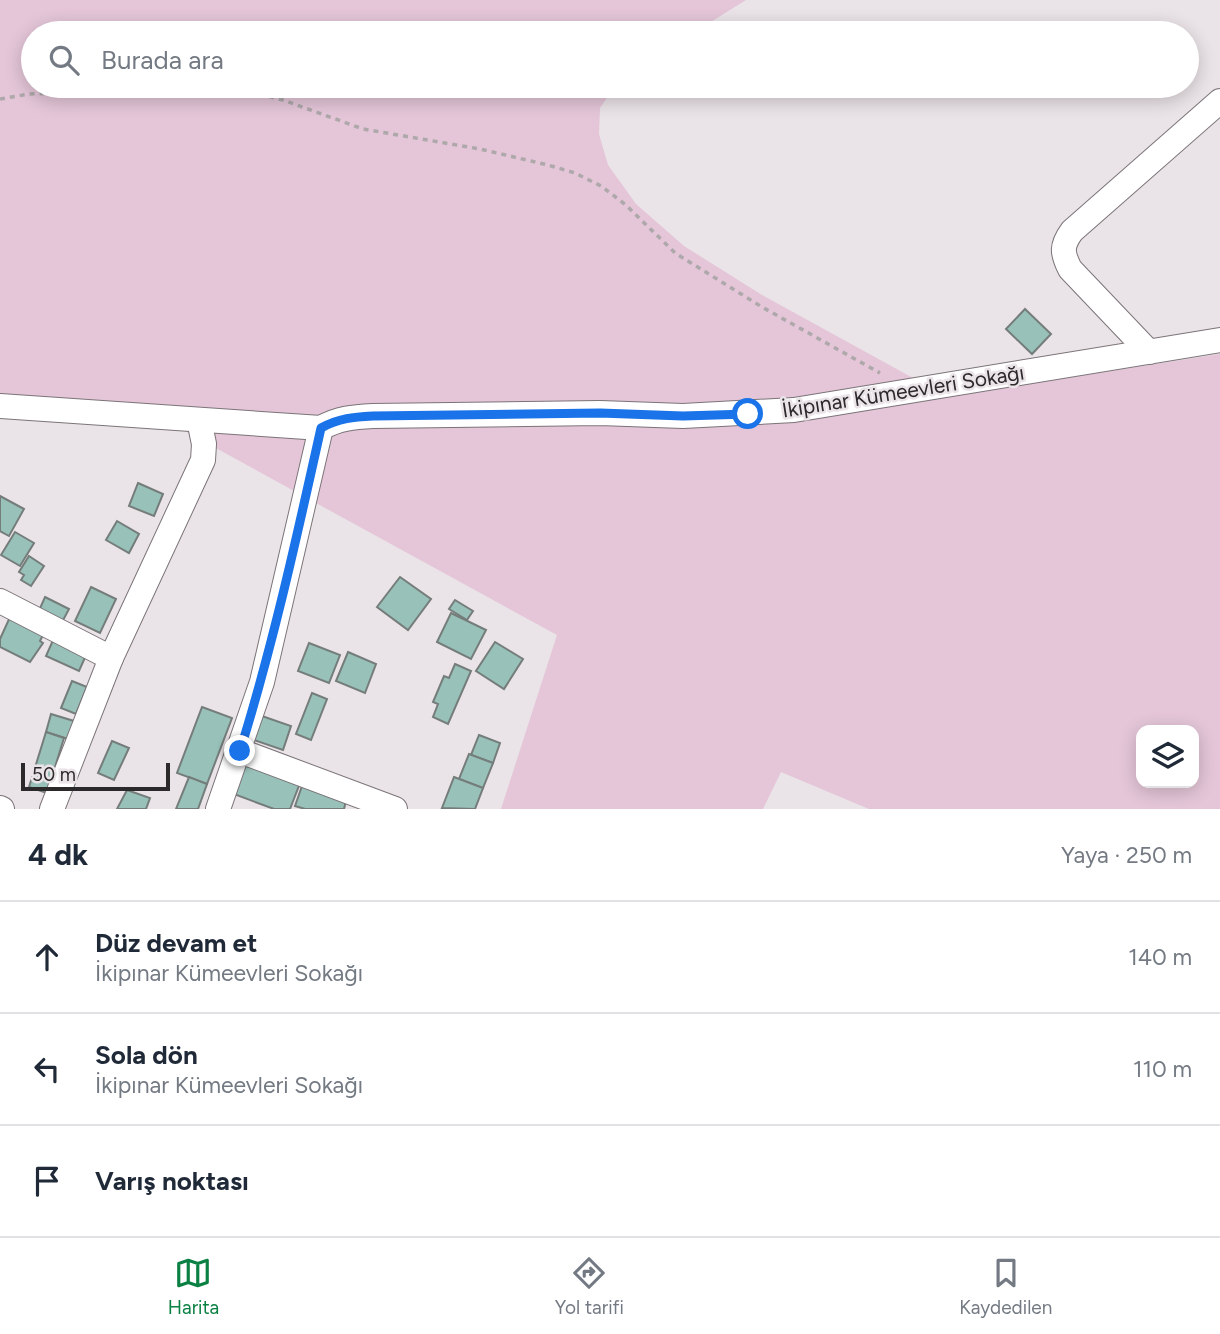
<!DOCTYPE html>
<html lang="tr">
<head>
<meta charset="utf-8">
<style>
  body { margin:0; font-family:Figtree,sans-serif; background:#f6f6f7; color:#1f2937 }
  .controls { position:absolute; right:21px; bottom:21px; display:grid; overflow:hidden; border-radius:14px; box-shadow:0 4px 18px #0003 }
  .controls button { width:63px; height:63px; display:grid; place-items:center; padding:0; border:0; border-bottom:2px solid #e0e1e3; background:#fff; color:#1f2937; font:35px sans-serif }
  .scale { position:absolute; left:21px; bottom:18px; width:149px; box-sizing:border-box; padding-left:7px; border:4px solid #2c292b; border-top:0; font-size:19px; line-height:24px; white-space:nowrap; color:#2c292b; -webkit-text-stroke:5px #eae3e7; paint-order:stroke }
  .stop { position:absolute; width:21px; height:21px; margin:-16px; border:5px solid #1a73e8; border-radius:50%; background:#fff }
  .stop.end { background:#1a73e8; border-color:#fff; box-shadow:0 2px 7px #0008 }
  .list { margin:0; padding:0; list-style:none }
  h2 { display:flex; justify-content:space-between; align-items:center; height:91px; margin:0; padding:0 28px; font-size:30px }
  h2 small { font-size:23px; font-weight:400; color:#747a83 }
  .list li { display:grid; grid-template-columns:46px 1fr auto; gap:21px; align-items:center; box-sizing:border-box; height:112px; padding:0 28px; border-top:2px solid #e0e1e3 }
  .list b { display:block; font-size:26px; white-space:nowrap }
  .list p { margin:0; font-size:23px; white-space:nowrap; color:#747a83 }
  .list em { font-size:23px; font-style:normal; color:#747a83 }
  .icon { flex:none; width:38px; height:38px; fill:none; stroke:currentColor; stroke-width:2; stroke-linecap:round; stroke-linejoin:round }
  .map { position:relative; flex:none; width:1220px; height:809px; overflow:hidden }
  .search { position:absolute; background:#fff; box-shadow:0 4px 18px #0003; left:21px; right:21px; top:21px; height:77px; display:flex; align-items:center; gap:18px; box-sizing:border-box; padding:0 24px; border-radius:38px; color:#747a83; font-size:26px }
  .sheet { height:427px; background:#fff }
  nav { display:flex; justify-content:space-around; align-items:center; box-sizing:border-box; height:98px; border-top:2px solid #e0e1e3; background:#fff; font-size:19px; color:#747a83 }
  nav a { display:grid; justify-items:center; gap:4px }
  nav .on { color:#0b8043 }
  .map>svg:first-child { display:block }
  .green { fill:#e4c6d8; fill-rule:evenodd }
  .building { fill:#98c1b9; stroke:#757d7b; stroke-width:2 }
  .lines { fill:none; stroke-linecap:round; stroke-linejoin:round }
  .minor-casing { stroke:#7b7478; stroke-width:26 }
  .path { stroke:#aea8ab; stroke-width:3.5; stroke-dasharray:5 5; stroke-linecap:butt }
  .minor { stroke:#fff; stroke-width:24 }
  .route { stroke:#1a73e8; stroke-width:9 }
  .labels { text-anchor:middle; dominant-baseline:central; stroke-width:5; stroke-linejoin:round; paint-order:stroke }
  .street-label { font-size:21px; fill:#2c292b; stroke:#eae3e7 }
</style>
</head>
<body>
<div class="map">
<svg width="1220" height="809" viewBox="0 0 1220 809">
  <rect width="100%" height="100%" fill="#eae3e7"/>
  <path class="green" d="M 0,0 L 746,0 L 693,33 L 33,33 L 33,86 L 615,86 L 600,108 L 599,134 L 608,165 L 636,204 L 684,246 L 762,295 L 913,378 L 1029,363 L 1046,381 L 1220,354 L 1220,809 L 869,809 L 781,772 L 763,809 L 501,809 L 557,635 L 139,406 L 0,398 ZM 1141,730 L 1194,730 L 1194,783 L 1141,783 Z"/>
  <g class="building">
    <path d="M 1025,309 L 1051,334 L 1032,354 L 1006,329 Z"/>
    <path d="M 138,483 L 163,494 L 154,516 L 129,506 Z"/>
    <path d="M 0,496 L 24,509 L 9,536 L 0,531 Z"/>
    <path d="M 117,521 L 139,534 L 129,553 L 106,540 Z"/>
    <path d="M 15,532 L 34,543 L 20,566 L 1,555 Z"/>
    <path d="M 29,556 L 44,566 L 31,586 L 21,580 L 24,575 L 19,572 Z"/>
    <path d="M 400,577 L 431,599 L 408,630 L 377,607 Z"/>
    <path d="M 91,587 L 116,599 L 100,633 L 75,621 Z"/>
    <path d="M 45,597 L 69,609 L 60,626 L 37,615 Z"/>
    <path d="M 455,600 L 473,611 L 467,620 L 449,609 Z"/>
    <path d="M 451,613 L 486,630 L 471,659 L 437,642 Z"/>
    <path d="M 10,617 L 44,633 L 40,641 L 43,643 L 30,662 L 0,647 L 0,639 Z"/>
    <path d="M 54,638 L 87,653 L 79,671 L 46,656 Z"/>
    <path d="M 495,642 L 523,659 L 504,689 L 476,671 Z"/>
    <path d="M 309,643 L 340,655 L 329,683 L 298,671 Z"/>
    <path d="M 348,652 L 376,664 L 365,693 L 336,681 Z"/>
    <path d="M 455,664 L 471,671 L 448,724 L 433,717 L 438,704 L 433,702 L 444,676 L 449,678 Z"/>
    <path d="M 72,681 L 87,687 L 76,714 L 61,708 Z"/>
    <path d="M 312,693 L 327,699 L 311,740 L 296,734 Z"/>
    <path d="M 202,707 L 232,718 L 207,784 L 177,773 Z"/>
    <path d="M 51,714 L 74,721 L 68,739 L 46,732 Z"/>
    <path d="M 259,715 L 291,726 L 283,750 L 251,739 Z"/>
    <path d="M 46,732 L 64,738 L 47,793 L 29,787 Z"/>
    <path d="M 479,735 L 500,743 L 493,763 L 471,755 Z"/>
    <path d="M 112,741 L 129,748 L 114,780 L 98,773 Z"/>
    <path d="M 469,754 L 493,763 L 483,788 L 459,779 Z"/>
    <path d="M 243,762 L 300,783 L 290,809 L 274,809 L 231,793 Z"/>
    <path d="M 189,777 L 207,784 L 198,809 L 176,809 Z"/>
    <path d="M 454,777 L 483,788 L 475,809 L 442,808 Z"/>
    <path d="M 302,786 L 346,801 L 344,809 L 305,809 L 295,806 Z"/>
    <path d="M 127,790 L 150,798 L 146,809 L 117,809 Z"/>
  </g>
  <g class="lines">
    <g class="minor-casing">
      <g id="minor">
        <path d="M 1149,352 L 1070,269 C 1062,253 1061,246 1072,231 L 1220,101"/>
        <path d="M 0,406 L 321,428 C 339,418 354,417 373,416 L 600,413 L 683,416 L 794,410 L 1220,340"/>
        <path d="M 0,601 L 111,658"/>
        <path d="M 240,751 L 395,809"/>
        <path d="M 0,808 L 2,809"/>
        <path d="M 52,809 L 111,658 L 203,460 L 204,444 L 199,420"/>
        <path d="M 218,809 L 262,682 L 321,428"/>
      </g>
    </g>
    <path class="path" d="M 0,99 L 29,94 L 149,91 L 254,93 L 283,100 L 363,129 L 480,149 L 548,165 L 575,173 L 601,186 L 626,205 L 675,253 L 762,307 L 880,373"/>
    <use href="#minor" class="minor"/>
  </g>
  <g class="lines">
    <path class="route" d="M 240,751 C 273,645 297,536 321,428 C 339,418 354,417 373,416 L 600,413 L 683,416 L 748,414"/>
  </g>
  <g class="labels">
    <g class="street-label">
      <text transform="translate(903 391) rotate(-9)">İkipınar Kümeevleri Sokağı</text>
    </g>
  </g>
</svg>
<div class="controls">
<button><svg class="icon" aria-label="layers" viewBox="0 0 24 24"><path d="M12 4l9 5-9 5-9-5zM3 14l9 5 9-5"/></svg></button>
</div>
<div class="scale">50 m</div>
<div class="stop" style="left:748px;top:414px"></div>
<div class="stop end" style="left:240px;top:751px"></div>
<div class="search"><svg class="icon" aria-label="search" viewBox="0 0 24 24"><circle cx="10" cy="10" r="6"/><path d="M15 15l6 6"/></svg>Burada ara</div>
</div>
<section class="sheet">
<h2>4 dk<small>Yaya · 250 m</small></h2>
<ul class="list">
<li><svg class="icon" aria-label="ahead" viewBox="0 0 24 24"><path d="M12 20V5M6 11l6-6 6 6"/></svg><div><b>Düz devam et</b><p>İkipınar Kümeevleri Sokağı</p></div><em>140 m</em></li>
<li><svg class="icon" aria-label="left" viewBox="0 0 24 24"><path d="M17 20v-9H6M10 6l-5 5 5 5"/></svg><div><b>Sola dön</b><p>İkipınar Kümeevleri Sokağı</p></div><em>110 m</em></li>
<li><svg class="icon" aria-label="arrive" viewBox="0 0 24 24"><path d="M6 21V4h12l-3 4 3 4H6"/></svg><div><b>Varış noktası</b></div></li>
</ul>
</section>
<nav>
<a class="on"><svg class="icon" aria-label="map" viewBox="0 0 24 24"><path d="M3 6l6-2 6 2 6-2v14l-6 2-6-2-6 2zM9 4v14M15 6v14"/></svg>Harita</a>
<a><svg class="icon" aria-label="directions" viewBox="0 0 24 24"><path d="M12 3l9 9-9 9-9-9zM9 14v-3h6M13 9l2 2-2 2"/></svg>Yol tarifi</a>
<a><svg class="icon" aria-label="saved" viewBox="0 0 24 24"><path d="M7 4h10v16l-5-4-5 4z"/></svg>Kaydedilen</a>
</nav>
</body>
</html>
